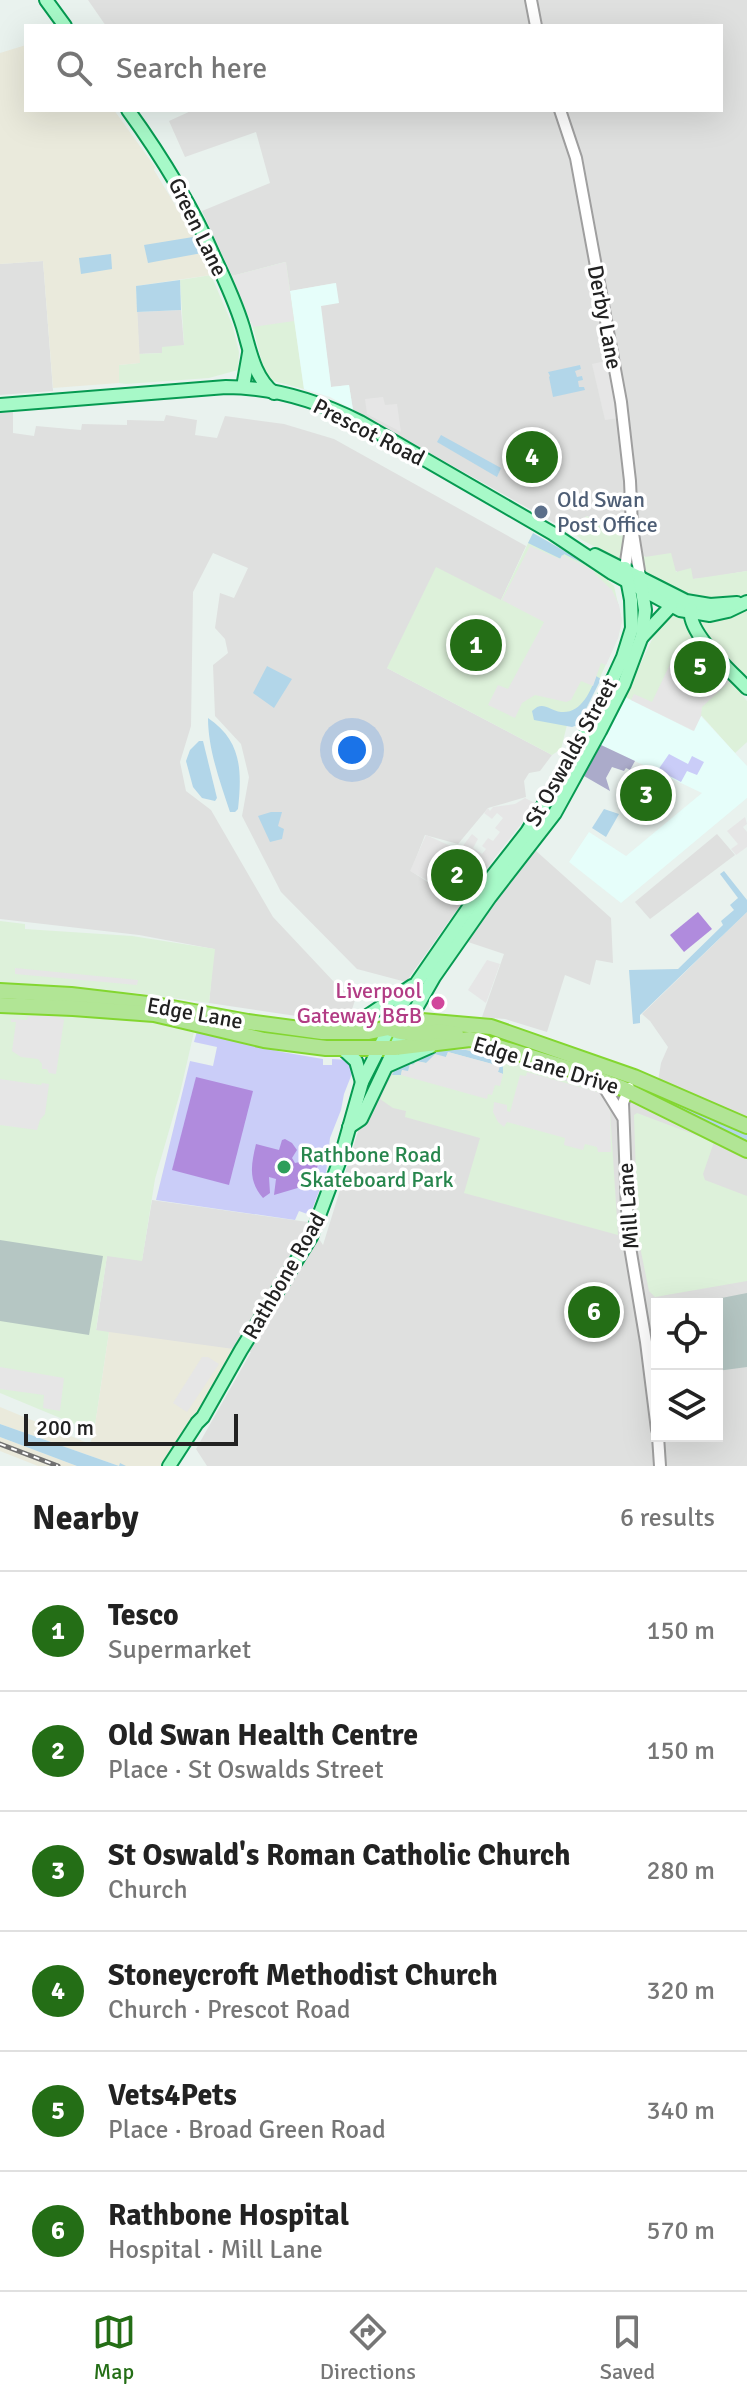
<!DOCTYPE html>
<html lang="en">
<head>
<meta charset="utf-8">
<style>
  body { margin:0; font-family:Signika,sans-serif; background:#f6f6f6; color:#222 }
  .controls { position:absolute; right:24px; bottom:24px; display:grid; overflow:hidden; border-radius:0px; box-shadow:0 8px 32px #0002 }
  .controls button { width:72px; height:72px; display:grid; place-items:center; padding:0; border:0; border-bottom:2px solid #e0e0e0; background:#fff; color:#222; font:40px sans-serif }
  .scale { position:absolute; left:24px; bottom:20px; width:214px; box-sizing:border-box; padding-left:8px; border:4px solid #222; border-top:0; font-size:22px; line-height:28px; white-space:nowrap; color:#222; -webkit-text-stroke:6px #fff; paint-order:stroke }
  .you { position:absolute; left:352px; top:750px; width:28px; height:28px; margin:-20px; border:6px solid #fff; border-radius:50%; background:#1a73e8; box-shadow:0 0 0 12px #1a73e833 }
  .badge { display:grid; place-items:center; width:52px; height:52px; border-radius:50%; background:#246e16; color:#fff; font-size:26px; font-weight:700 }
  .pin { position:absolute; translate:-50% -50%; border:4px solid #fff; box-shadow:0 2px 8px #0006 }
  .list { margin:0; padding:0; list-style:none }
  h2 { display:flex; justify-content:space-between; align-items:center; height:104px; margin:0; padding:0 32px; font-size:34px }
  h2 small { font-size:26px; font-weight:400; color:#767676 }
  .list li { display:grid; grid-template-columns:52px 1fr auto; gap:24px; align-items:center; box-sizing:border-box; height:120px; padding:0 32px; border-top:2px solid #e0e0e0 }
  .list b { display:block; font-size:30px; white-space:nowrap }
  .list p { margin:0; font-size:26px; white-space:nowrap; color:#767676 }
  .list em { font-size:26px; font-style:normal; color:#767676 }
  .icon { flex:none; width:44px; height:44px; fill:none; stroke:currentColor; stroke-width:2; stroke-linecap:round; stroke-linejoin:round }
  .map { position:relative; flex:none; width:747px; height:1466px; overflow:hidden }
  .search { position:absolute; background:#fff; box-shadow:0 8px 32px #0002; left:24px; right:24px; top:24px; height:88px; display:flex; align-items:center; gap:20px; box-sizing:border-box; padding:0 28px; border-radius:0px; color:#767676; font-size:30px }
  .sheet { height:824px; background:#fff }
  nav { display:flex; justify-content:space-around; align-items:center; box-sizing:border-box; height:112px; border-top:2px solid #e0e0e0; background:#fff; font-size:22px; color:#767676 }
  nav a { display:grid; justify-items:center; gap:4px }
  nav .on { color:#246e16 }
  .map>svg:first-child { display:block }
  .residential { fill:#dfe0df; fill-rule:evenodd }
  .commercial { fill:#ddf1da }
  .industrial { fill:#eaeadc }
  .education { fill:#e6fefa }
  .construction { fill:#b5c6c3 }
  .grass { fill:#b2d6e9 }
  .cemetery { fill:#ababca }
  .park { fill:#cacdf8 }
  .pitch { fill:#b08bdd }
  .parking { fill:#e6e6e6 }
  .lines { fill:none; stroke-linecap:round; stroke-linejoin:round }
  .minor-casing { stroke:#9f9f9f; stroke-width:14 }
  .major-casing { stroke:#069a51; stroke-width:16 }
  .highway-casing { stroke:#83d630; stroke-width:18 }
  .minor { stroke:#fff; stroke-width:10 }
  .major { stroke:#a7f9c8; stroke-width:12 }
  .highway { stroke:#b1e595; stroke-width:14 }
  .rail-casing { stroke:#707070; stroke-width:5 }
  .rail { stroke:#fff; stroke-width:2; stroke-dasharray:6; stroke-linecap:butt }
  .service-dot { fill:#5c6f8a; stroke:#fff; stroke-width:3 }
  .hotel-dot { fill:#d1479c; stroke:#fff; stroke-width:3 }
  .leisure-dot { fill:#2e9e5b; stroke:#fff; stroke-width:3 }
  .labels { text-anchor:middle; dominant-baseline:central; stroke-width:7; stroke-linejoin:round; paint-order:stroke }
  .street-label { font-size:22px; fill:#222; stroke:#fff }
  .service-label { font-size:22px; fill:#4e5e75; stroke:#fff; text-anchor:start }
  .hotel-label { font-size:22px; fill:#b23c85; stroke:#fff; text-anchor:end }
  .leisure-label { font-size:22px; fill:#27864d; stroke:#fff; text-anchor:start }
</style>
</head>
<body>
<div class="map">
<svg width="747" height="1466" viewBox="0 0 747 1466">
  <rect width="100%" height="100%" fill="#e9f2ee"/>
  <g class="residential">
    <path d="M 88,0 L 747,0 L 747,571 L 705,578 L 693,579 L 645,557 L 622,529 L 587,516 L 576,535 L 353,410 L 349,385 L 331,387 L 320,306 L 335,283 L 290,291 L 285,262 L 232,276 L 202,211 L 270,183 L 256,132 L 185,157 L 169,121 L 193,110 L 721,110 L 721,26 L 106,26 Z"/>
    <path d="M 43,261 L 53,391 L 0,395 L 0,264 Z"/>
    <path d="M 181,310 L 184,345 L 162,353 L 139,354 L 137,312 Z"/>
    <path d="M 13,412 L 13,433 L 34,436 L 36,426 L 81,430 L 82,424 L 127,425 L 127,420 L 164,421 L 166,415 L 197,420 L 195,435 L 217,438 L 225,416 L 284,424 L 334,439 L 526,546 L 501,600 L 387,668 L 552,755 L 540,771 L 529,773 L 524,781 L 526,797 L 488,808 L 458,844 L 425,835 L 411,871 L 461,904 L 406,982 L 357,969 L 281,892 L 242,816 L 249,777 L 241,744 L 215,716 L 213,665 L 228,653 L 225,639 L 215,628 L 220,593 L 234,598 L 248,568 L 213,553 L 193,592 L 191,726 L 180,762 L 186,791 L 211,810 L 273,917 L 335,983 L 355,1000 L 349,1019 L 323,1020 L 209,1003 L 214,949 L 139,935 L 0,919 L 0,413 Z"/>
    <path d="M 717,834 L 735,855 L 650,919 L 635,902 Z"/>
    <path d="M 535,850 L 611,918 L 613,963 L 596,960 L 590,985 L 565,975 L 547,1032 L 505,1019 L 482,1017 L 504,954 L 465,941 Z"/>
    <path d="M 747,912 L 747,1119 L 658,1081 L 661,1063 L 668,1047 L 650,1021 L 642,1014 Z"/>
    <path d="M 491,1027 L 747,1126 L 747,1466 L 207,1466 L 196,1449 L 251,1352 L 96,1331 L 107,1255 L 142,1260 L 152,1200 L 308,1222 L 323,1245 L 390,1028 ZM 657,1304 L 717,1304 L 717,1436 L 657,1436 Z"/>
  </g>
  <g class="commercial">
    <path d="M 286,262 L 304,389 L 266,379 L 253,327 L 232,276 Z"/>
    <path d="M 211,275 L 232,324 L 239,352 L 238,370 L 209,378 L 126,384 L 119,383 L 119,365 L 139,363 L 139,354 L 162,353 L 162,347 L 184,345 L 180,280 Z"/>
    <path d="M 586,516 L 622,529 L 645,557 L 671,553 L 676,572 L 691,568 L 693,579 L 747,571 L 747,688 L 742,695 L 747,701 L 747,742 L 735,753 L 702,716 L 631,700 L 625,697 L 656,631 L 672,615 L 696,597 L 679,591 L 582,540 L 576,535 Z"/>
    <path d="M 532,535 L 598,571 L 614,586 L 622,621 L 618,638 L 597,684 L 567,725 L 561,749 L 552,755 L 387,668 L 436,567 L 501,600 Z"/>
    <path d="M 0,921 L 25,924 L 25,929 L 132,936 L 215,949 L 209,1003 L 137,993 L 0,984 Z"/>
    <path d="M 58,1012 L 149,1022 L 194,1032 L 180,1093 L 155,1179 L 142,1261 L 107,1256 L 96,1330 L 109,1332 L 94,1432 L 0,1393 L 0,1013 L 33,1015 Z"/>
    <path d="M 442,1050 L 466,1050 L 487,1053 L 601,1093 L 610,1111 L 618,1235 L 464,1193 L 480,1138 L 405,1117 L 406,1111 L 393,1108 L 380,1099 L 395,1069 Z"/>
    <path d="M 637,1113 L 714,1142 L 703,1174 L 705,1180 L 747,1196 L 747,1281 L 655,1297 L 649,1291 L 638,1237 L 634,1115 Z"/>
  </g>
  <g class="industrial">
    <path d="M 26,45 L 26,110 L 114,110 L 155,167 L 154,170 L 189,228 L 211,275 L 136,286 L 140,363 L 119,365 L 119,383 L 53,388 L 43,261 L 0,264 L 0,53 Z"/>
    <path d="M 109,1332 L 241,1350 L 169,1466 L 119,1466 L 0,1424 L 0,1407 L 90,1444 L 94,1432 Z"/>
    <path d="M 0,1437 L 77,1466 L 38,1466 L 0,1451 Z"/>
  </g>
  <g class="education">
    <path d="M 336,283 L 339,303 L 321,306 L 331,387 L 349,385 L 353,410 L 330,397 L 304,389 L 290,291 Z"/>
    <path d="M 625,697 L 693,731 L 701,716 L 747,766 L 747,798 L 621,903 L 569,862 L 589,832 L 626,856 L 702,793 L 601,745 Z"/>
  </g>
  <g class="construction">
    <path d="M 0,1240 L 103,1256 L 89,1335 L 0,1321 Z"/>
    <path d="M 747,1293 L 747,1367 L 717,1371 L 717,1304 L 691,1304 Z"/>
  </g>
  <g class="grass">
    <path d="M 193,237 L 202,253 L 148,263 L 144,245 Z"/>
    <path d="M 111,254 L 112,269 L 81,274 L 79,258 Z"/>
    <path d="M 180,280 L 181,310 L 137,312 L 136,286 Z"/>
    <path d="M 580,365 L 581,369 L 575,371 L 577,377 L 582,376 L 583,380 L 578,381 L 579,387 L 584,387 L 585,390 L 553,397 L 549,377 L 550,376 L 548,372 Z"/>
    <path d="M 441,435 L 501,468 L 497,477 L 437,442 Z"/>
    <path d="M 533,533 L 598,570 L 598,571 L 564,554 L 561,559 L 528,543 Z"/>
    <path d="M 267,666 L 292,679 L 274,708 L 253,693 Z"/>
    <path d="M 596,676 L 601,679 L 578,725 L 572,727 L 534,720 L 532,711 C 543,700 548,710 561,712 C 581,714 591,691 596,676 Z"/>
    <path d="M 208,718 C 242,741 242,771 238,809 L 235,812 L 230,812 C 220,782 208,749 208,718 Z"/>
    <path d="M 199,741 L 203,741 L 217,798 L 215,801 L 202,798 L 193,787 L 186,761 L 190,750 Z"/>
    <path d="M 604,809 L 619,814 L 606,837 L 592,828 Z"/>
    <path d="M 271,812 L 282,812 L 278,826 L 284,829 L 282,839 L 270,842 L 258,816 Z"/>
    <path d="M 724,871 L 747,900 L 747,912 L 640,1015 L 640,1023 L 633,1024 L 629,970 L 678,969 L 723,925 L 721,921 L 734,910 L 730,905 L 738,898 L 720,874 Z"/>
    <path d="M 442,1050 L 466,1050 L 503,1059 L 503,1074 L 498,1072 L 499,1066 L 448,1052 L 446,1057 L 426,1063 L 416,1061 L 408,1072 L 402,1070 L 401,1075 L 392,1075 L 395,1069 Z"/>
    <path d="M 671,1100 L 691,1110 L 747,1132 L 747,1143 L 669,1103 Z"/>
    <path d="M 0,1424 L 119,1466 L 120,1463 L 126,1466 L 77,1466 L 0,1437 Z"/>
  </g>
  <path class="cemetery" d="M 601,745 L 635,761 L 630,770 L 626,768 L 624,771 L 612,767 L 606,778 L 610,791 L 584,776 Z"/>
  <g class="park">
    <path d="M 669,754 L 688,764 L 692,756 L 704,762 L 697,775 L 687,771 L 681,782 L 658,770 Z"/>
    <path d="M 197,1031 L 282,1052 L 323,1059 L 323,1065 L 332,1065 L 332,1059 L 347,1060 L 353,1071 L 344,1094 L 341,1110 L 330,1138 L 326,1173 L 310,1215 L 299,1211 L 295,1220 L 156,1200 L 190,1061 L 213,1066 L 217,1047 L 194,1042 Z"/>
  </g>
  <g class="pitch">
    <path d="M 698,912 L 712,929 L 684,952 L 670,935 Z"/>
    <path d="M 196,1077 L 253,1091 L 229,1185 L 172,1170 Z"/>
    <path d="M 285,1139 L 292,1143 L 297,1150 L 292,1158 L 295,1163 L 318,1158 L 320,1161 L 307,1189 L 301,1187 L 274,1195 L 276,1179 L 269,1177 L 270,1193 L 263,1198 C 248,1181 251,1165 256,1144 L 279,1150 L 282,1140 Z"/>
  </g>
  <g class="parking">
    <path d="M 286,262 L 294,321 L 253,327 L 232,276 Z"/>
    <path d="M 606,361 L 619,418 L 605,420 L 592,364 Z"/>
    <path d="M 383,397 L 385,405 L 397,404 L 401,432 L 367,414 L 365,399 Z"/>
    <path d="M 530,546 L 560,559 L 562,555 L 595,571 L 594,573 L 612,590 L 619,605 L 622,621 L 618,638 L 606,665 L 601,663 L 593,686 L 581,681 L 571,700 L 566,702 L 535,695 L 522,703 L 515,718 L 488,705 L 498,685 L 508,689 L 544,622 L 502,600 Z"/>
    <path d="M 673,658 L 690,665 L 701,677 L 716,664 L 731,680 L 702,707 L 701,716 L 694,731 L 631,700 L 634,694 L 652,702 Z"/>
    <path d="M 525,798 L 537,804 L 485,870 L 459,851 L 472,834 L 478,839 L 473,848 L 482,854 L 486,849 L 482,846 L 488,838 L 493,841 L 500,832 L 495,828 L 503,818 L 497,813 L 492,819 L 484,813 L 488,808 L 490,811 L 493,807 L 515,804 Z"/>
    <path d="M 745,817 L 747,824 L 743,827 L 747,832 L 747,847 L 736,855 L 731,849 L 738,844 L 727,831 Z"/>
    <path d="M 426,835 L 455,848 L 430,882 L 410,871 Z"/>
    <path d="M 487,960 L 500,964 L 486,1003 L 468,990 Z"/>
    <path d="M 15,968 L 138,980 L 137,985 L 15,974 Z"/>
    <path d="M 56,1015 L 64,1020 L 56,1074 L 49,1073 L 47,1069 L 42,1069 L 42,1064 L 38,1059 L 21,1057 L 12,1051 L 16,1022 L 11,1022 L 11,1019 L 26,1020 L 29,1016 Z"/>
    <path d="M 448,1052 L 500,1066 L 498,1072 L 503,1074 L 500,1086 L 495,1085 L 492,1095 L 488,1094 L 487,1099 L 401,1075 L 402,1070 L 408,1071 L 410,1064 L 415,1065 L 416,1061 L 426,1063 L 435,1054 L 446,1057 Z"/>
    <path d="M 527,1072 L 601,1093 L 610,1111 L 611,1152 L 598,1152 L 597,1147 L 585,1144 L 583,1150 L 579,1149 L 564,1145 L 565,1138 L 507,1122 L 504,1127 L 498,1122 L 493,1112 L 494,1102 L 507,1105 L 507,1111 L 510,1112 L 520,1075 L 526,1076 Z"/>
    <path d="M 0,1079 L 41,1085 L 42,1083 L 49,1084 L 45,1114 L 40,1120 L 37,1130 L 0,1125 Z"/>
    <path d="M 202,1357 L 208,1357 L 219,1364 L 187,1412 L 173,1403 Z"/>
    <path d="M 0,1367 L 64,1378 L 60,1411 L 43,1408 L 44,1395 L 0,1389 Z"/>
  </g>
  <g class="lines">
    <g class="minor-casing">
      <g id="minor">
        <path d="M 531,0 L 536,26"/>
        <path d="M 560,110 L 576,158 L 621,402 L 630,481 L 632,527 L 640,577"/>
        <path d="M 625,568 L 630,535"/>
        <path d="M 599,1079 L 622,1116"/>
        <path d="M 629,1088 L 623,1103 L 628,1235 L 646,1342 L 657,1430"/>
        <path d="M 658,1436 L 660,1466"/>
      </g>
    </g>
    <g class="major-casing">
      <g id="major">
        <path d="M 46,0 L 65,26"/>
        <path d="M 128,110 C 162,157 192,206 215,259 C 225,280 236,304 243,327 C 250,351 254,377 274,393"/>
        <path d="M 243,387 L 249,353"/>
        <path d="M 0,405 L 226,387 C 273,387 318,401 360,422 L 552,533 L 612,573 L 680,610 L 710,615 L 728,611 L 747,602"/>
        <path d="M 595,555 L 686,601 L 710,605 L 737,603"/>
        <path d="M 691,609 C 686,632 731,671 747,688"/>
        <path d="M 642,637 L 671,606"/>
        <path d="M 342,1033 L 412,986"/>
        <path d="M 343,1049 L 356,1061 L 362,1082"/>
        <path d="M 387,1066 L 430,1047"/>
        <path d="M 349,1127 L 361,1119 L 402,1033 L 434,977 L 490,897 L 555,813 L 600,731 L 624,684 L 642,636 L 645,610 L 640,577"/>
        <path d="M 169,1466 L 197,1423 L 203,1417 L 241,1350 L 311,1237 L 340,1160 L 362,1082 L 400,1007 L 476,897 L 527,832 L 581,743 L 606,694 L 623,657 L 632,628 L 631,600 L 625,568"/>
      </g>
    </g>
    <g class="highway-casing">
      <g id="highway">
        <path d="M 0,991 L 71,995 L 156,1005 L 248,1022 L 322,1032 L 369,1032 L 422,1021 L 491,1027 L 634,1077 L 747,1126"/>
        <path d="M 0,1005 L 73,1008 L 154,1014 L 264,1040 L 326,1048 L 395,1048 L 470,1039 L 479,1041 L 580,1072 L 622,1088 L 747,1150"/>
        <path d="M 391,1029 C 412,1039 435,1027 456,1034"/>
      </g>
    </g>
    <use href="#minor" class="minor"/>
    <use href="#major" class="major"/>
    <use href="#highway" class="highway"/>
    <g class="rail-casing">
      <path id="rail" d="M 0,1444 L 58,1466"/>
    </g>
    <use href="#rail" class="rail"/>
  </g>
  <circle class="service-dot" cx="541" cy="512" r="8"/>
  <circle class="hotel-dot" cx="438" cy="1003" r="8"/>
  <circle class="leisure-dot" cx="284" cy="1167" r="8"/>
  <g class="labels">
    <g class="street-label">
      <text transform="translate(198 227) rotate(64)">Green Lane</text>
      <text transform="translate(605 317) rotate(79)">Derby Lane</text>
      <text transform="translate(369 432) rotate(27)">Prescot Road</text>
      <text transform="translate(571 752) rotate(-61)">St Oswalds Street</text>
      <text transform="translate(195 1013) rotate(10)">Edge Lane</text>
      <text transform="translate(546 1065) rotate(17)">Edge Lane Drive</text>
      <text transform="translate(628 1206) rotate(-94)">Mill Lane</text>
      <text transform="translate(284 1276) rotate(-60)">Rathbone Road</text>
    </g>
    <g class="service-label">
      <text x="557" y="499">Old Swan<tspan x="557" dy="25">Post Office</tspan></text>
    </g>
    <g class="hotel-label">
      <text x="422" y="990">Liverpool<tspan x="422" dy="25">Gateway B&amp;B</tspan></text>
    </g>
    <g class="leisure-label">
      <text x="300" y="1154">Rathbone Road<tspan x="300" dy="25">Skateboard Park</tspan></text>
    </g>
  </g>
</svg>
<div class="controls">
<button><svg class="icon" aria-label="locate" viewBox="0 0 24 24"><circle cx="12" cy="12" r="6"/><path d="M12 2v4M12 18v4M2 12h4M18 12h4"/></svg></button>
<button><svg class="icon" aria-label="layers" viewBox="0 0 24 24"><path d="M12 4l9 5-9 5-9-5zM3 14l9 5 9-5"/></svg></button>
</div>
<div class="scale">200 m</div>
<div class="you"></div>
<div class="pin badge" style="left:476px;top:645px">1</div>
<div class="pin badge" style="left:457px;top:875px">2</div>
<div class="pin badge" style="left:646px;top:795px">3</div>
<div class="pin badge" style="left:532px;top:457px">4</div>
<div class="pin badge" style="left:700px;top:667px">5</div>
<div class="pin badge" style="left:594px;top:1312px">6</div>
<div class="search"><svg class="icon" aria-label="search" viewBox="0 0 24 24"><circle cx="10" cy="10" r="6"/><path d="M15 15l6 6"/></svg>Search here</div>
</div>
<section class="sheet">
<h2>Nearby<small>6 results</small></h2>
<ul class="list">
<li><span class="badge">1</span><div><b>Tesco</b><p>Supermarket</p></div><em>150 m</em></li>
<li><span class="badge">2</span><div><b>Old Swan Health Centre</b><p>Place · St Oswalds Street</p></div><em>150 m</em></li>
<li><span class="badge">3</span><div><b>St Oswald's Roman Catholic Church</b><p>Church</p></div><em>280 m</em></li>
<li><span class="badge">4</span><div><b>Stoneycroft Methodist Church</b><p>Church · Prescot Road</p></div><em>320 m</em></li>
<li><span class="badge">5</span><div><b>Vets4Pets</b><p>Place · Broad Green Road</p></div><em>340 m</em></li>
<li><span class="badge">6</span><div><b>Rathbone Hospital</b><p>Hospital · Mill Lane</p></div><em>570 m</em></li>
</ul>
</section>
<nav>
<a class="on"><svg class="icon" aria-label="map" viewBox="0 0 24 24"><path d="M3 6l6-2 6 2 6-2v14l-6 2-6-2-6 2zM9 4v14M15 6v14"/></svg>Map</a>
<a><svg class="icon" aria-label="directions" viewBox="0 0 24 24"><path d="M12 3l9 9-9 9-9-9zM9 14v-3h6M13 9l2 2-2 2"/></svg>Directions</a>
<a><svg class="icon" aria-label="saved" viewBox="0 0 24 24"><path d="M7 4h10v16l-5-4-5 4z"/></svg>Saved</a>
</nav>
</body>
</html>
